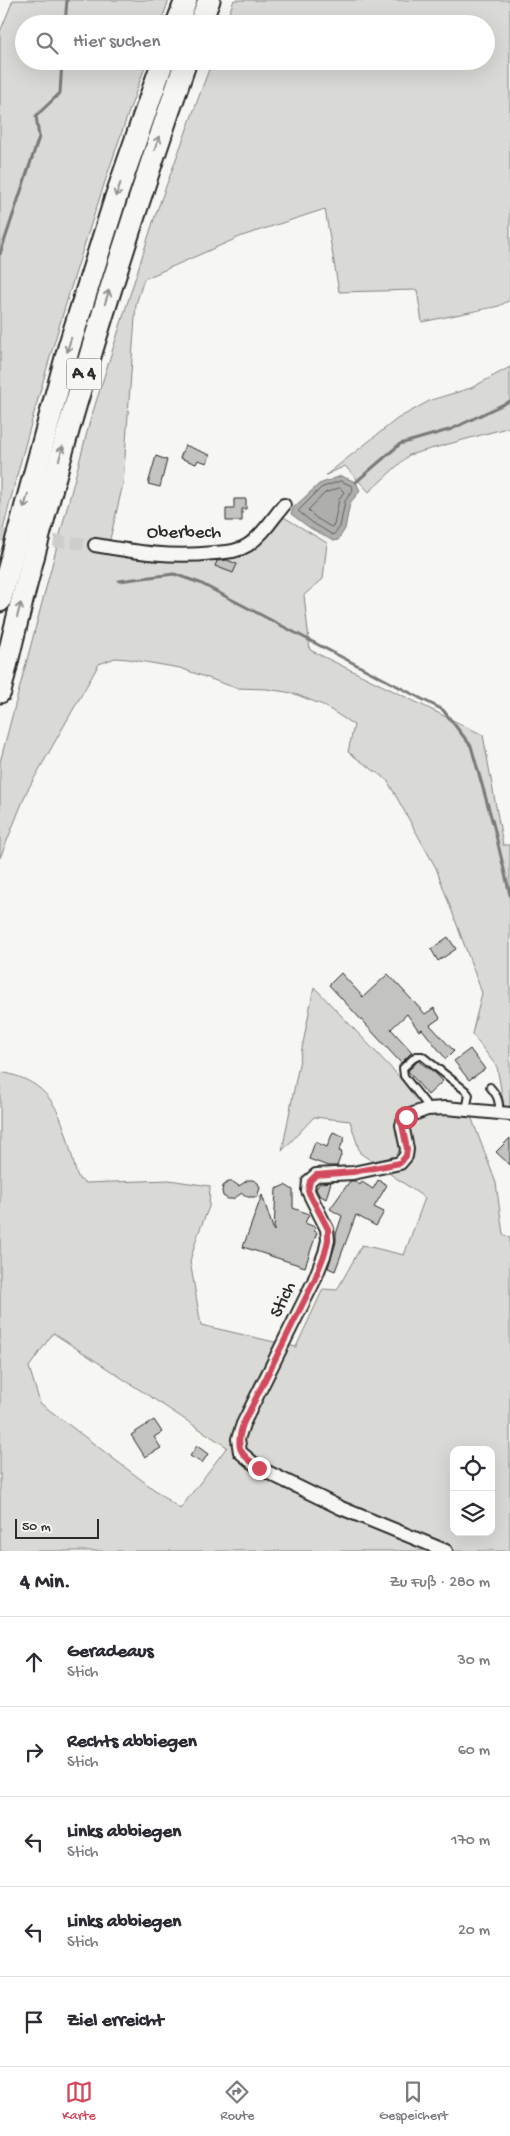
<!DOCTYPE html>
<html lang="de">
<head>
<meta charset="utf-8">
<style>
  body { margin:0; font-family:"Gochi Hand",sans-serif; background:#f7f7f7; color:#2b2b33 }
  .controls { position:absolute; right:15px; bottom:15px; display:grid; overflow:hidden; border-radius:10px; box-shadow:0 5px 20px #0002 }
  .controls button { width:45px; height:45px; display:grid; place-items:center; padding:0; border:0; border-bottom:1px solid #e1e1e2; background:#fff; color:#2b2b33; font:25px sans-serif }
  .scale { position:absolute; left:15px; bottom:12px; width:84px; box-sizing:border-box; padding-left:5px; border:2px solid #2b2b2b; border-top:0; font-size:14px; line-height:18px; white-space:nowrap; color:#2b2b2b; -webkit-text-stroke:4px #f6f6f2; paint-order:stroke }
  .stop { position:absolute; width:15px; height:15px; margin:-11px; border:4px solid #d1495b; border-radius:50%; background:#fff }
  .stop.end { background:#d1495b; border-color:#fff; box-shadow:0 1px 5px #0008 }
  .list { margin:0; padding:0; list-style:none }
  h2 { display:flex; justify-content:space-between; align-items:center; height:65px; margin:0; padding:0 20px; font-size:21px }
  h2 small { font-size:16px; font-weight:400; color:#7c7c81 }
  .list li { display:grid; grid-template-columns:32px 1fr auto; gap:15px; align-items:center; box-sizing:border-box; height:90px; padding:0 20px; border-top:1px solid #e1e1e2 }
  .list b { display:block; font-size:19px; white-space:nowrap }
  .list p { margin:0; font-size:16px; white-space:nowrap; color:#7c7c81 }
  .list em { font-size:16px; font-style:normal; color:#7c7c81 }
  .icon { flex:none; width:28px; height:28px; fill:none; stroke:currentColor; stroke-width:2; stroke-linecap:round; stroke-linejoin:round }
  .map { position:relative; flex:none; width:510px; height:1551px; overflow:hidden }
  .search { position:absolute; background:#fff; box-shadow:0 5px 20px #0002; left:15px; right:15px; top:15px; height:55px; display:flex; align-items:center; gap:12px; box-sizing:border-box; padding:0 18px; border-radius:28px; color:#7c7c81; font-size:19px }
  .sheet { height:515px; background:#fff }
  nav { display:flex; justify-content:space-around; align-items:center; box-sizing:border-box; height:70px; border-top:1px solid #e1e1e2; background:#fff; font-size:14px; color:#7c7c81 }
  nav a { display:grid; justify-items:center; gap:2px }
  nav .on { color:#d1495b }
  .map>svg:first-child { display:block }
  .green { fill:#d9d9d5; stroke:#828280; fill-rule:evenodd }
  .water { fill:#aeaeab; stroke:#7a7a78 }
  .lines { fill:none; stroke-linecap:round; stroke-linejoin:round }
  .shore { stroke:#5f5f5e; stroke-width:1 }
  .stream { stroke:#7a7a78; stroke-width:3 }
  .building { fill:#c3c3c0; stroke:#2b2b2b }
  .minor-tunnel { stroke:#cdcdca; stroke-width:12; stroke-dasharray:12 6; stroke-linecap:butt }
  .service-casing { stroke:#2b2b2b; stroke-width:10 }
  .minor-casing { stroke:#2b2b2b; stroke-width:16 }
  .motorway-casing { stroke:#2b2b2b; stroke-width:25 }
  .service { stroke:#f6f6f2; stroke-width:6 }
  .minor { stroke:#f6f6f2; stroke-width:12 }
  .motorway { stroke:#f6f6f2; stroke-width:21 }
  .oneway { stroke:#90908e }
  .route { stroke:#d1495b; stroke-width:6 }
  .labels { text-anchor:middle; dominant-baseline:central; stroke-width:5; stroke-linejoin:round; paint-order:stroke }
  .shield { fill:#f6f6f2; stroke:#686867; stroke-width:1 }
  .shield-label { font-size:18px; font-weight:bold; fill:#2b2b2b }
  .street-label { font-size:19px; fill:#2b2b2b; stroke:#f6f6f2 }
</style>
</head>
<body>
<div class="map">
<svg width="510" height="1551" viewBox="0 0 510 1551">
  <rect width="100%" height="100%" fill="#f6f6f2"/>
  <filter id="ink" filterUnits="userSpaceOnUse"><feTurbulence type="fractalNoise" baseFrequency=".02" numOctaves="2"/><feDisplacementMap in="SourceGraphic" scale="10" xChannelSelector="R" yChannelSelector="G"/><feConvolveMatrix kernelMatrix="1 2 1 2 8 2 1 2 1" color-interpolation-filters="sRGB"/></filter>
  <g filter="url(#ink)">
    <g class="green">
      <path d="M 13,0 L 169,0 L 160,24 L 24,24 L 24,61 L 147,61 C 90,218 41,378 0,541 L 0,32 Z"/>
      <path d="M 234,0 L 510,0 L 510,300 L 499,306 L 422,322 L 417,290 L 339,292 L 325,209 L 242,236 L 144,279 L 136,304 L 123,484 L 107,552 L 238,555 L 282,516 L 327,543 L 323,579 L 304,595 L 310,650 L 483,735 L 503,845 L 510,845 L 510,1111 L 504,1106 L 497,1067 L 472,1034 L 482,993 L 436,868 L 387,780 L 348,752 L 354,725 L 323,705 L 292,693 L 267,689 L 236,688 L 180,668 L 128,659 L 115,658 L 99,664 L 27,791 L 0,858 L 0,762 L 90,421 L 154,219 L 212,61 L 486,61 L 486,24 L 225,24 Z"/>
      <path d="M 510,367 L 510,427 L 409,455 L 369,492 L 345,466 L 326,475 L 397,419 L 431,400 L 471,388 Z"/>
      <path d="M 314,987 L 395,1072 L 427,1109 L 469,1111 L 496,1183 L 503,1234 L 510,1238 L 510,1551 L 0,1551 L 0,1072 C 59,1082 63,1123 76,1172 L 79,1179 L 86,1183 L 169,1180 L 210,1186 L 209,1207 L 198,1234 L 190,1261 L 201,1325 L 296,1347 L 323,1289 L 337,1290 L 362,1245 L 404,1255 L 425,1198 L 360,1153 L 350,1121 L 314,1117 L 282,1151 ZM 53,1333 L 227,1447 L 180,1509 L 40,1403 L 29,1367 ZM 454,1450 L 491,1450 L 491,1532 L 454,1532 Z"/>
    </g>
    <path class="water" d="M 341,476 L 356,482 L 360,491 L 350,503 L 345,529 L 338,540 L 334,541 L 310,528 L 291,514 L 293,508 L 319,484 Z"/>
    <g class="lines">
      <g class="shore">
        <path d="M 341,481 L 352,486 L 353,490 L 345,501 L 340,527 L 333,535 L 313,523 L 298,511 L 321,488 Z"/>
        <path d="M 340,488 L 344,492 L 339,499 L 334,525 L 331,527 L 316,518 L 308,510 L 325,493 Z"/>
      </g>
      <g class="stream">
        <path d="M 65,24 L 67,0"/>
        <path d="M 0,254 L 39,137 L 36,116 L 60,93 L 62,61"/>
        <path d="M 356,482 L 400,444 L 452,429 L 510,401"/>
        <path d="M 119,581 L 174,574 L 200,583 L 443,710 L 471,746 L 494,827 L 510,895"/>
      </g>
    </g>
    <g class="building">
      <path d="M 185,445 L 210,455 L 207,463 L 198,460 L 196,464 L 180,458 Z"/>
      <path d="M 156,456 L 167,460 L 160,487 L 148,484 Z"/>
      <path d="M 234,499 L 246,499 L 246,509 L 242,509 L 242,521 L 226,521 L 226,509 L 234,509 Z"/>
      <path d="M 227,560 L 237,564 L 233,573 L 215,566 L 217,561 Z"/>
      <path d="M 448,937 L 456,949 L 438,961 L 431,949 Z"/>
      <path d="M 341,973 L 363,997 L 388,974 L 425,1014 L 434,1008 L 440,1018 L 430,1025 L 454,1051 L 446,1059 L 422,1029 L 419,1031 L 407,1014 L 391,1029 L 412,1052 L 401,1063 L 329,985 Z"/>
      <path d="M 470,1049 L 485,1069 L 469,1080 L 454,1061 Z"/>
      <path d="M 418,1061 L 434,1072 L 443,1081 L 428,1095 L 408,1071 Z"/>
      <path d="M 333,1132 L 345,1137 L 339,1151 L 342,1152 L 337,1166 L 328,1166 L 309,1159 L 315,1142 L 327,1147 Z"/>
      <path d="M 510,1138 L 510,1165 L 496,1152 Z"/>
      <path d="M 248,1180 L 253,1180 L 258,1183 L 260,1188 L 257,1197 L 248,1197 L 242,1193 L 233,1199 L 228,1199 L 223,1196 L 222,1191 L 223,1186 L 228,1182 L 233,1182 L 239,1186 Z"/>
      <path d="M 378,1180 L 387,1185 L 374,1207 L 384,1212 L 376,1226 L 356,1215 L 335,1271 L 328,1268 L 336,1242 L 336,1234 L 342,1216 L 330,1209 L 350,1181 L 355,1181 L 360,1185 L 362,1182 L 373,1189 Z"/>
      <path d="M 331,1182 L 326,1199 L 319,1195 L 316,1189 L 320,1183 Z"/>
      <path d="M 285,1185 L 293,1190 L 293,1208 L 309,1214 L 305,1223 L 315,1227 L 314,1231 L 317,1232 L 305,1267 L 243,1247 L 262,1195 L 274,1231 L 276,1189 Z"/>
      <path d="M 154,1420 L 162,1432 L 154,1437 L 161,1448 L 145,1457 L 131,1435 Z"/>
      <path d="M 197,1446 L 208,1454 L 202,1463 L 190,1456 Z"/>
    </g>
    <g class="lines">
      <path class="minor-tunnel" d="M 0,535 L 95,545"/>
      <g class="service-casing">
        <g id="service">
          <path d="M 490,1087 C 497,1095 500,1101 499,1112"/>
          <path d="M 430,1109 L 404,1076 L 403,1068 L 416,1056 L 422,1056 L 466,1091 L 469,1095 L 466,1110"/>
        </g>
      </g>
      <g class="minor-casing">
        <g id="minor">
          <path d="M 95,545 C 135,552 173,558 214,553 C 227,552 237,552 248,545 C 263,535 273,518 284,505"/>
          <path d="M 446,1551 L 341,1508 L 259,1468 L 240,1452 L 238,1439 L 243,1424 L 314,1281 L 325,1253 L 328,1240 L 327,1229 L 308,1191 L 309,1181 L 316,1175 L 353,1173 L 400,1163 L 406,1156 L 407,1149 L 402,1125 L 405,1117 L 427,1109 L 446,1108 L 510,1114"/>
        </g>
      </g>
      <g class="motorway-casing">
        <g id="motorway">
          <path d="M 177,24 L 186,0"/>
          <path d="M 200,24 L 209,0"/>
          <path d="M 0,601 L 69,347 L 116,197 L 163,61"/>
          <path d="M 0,692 C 49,478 114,269 186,61"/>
        </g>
      </g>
      <use href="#service" class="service"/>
      <use href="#minor" class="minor"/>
      <use href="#motorway" class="motorway"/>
    </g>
    <defs><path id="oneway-shaft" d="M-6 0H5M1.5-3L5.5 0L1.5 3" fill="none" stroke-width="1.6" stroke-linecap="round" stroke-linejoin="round" transform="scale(1.25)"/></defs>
    <g class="oneway">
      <use href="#oneway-shaft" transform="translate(157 143) rotate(-71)"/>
      <use href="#oneway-shaft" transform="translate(118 190) rotate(109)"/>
      <use href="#oneway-shaft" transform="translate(107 297) rotate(-73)"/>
      <use href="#oneway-shaft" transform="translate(69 345) rotate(107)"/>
      <use href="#oneway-shaft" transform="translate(61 453) rotate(-74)"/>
      <use href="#oneway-shaft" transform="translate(26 501) rotate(105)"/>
      <use href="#oneway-shaft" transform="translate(19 610) rotate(-75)"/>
    </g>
  </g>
  <g class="lines" filter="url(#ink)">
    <path class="route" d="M 259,1468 C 239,1453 235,1448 243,1424 L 314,1281 L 325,1253 L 328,1240 L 328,1229 L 308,1191 L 310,1181 L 316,1175 L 353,1172 L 400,1163 L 406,1156 L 407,1149 L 402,1125 L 406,1117"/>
  </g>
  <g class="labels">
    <rect class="shield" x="66.5" y="358.5" width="35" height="31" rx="4"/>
    <g class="shield-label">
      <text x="84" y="374">A 4</text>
    </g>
    <g class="street-label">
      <text x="184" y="533">Oberbech</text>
      <text transform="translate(284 1300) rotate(-64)">Stich</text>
    </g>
  </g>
</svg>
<div class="controls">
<button><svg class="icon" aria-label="locate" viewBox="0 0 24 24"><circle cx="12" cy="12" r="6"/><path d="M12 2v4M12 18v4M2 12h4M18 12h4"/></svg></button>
<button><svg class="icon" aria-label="layers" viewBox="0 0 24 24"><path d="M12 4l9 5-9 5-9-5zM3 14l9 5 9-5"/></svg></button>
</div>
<div class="scale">50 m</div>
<div class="stop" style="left:406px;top:1117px"></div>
<div class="stop end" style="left:259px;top:1468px"></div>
<div class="search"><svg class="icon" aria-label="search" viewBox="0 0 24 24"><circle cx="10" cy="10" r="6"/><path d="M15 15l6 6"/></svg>Hier suchen</div>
</div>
<section class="sheet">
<h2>4 Min.<small>Zu Fuß · 280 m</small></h2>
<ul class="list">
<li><svg class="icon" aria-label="ahead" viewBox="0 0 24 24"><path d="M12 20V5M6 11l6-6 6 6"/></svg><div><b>Geradeaus</b><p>Stich</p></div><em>30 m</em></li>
<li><svg class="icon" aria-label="right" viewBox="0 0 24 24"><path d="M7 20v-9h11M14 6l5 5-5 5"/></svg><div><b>Rechts abbiegen</b><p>Stich</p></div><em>60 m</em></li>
<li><svg class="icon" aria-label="left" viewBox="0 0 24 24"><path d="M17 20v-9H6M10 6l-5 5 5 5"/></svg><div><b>Links abbiegen</b><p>Stich</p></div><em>170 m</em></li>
<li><svg class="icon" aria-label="left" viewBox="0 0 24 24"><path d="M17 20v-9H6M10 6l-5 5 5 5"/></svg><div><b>Links abbiegen</b><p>Stich</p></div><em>20 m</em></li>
<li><svg class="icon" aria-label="arrive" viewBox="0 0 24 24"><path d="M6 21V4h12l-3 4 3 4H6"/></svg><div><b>Ziel erreicht</b></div></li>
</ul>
</section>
<nav>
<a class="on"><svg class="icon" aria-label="map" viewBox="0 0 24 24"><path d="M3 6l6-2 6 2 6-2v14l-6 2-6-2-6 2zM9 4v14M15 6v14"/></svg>Karte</a>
<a><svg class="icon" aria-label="directions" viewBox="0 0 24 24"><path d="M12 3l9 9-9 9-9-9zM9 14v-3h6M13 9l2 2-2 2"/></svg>Route</a>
<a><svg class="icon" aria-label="saved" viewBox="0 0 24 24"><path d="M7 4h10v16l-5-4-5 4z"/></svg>Gespeichert</a>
</nav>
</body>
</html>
